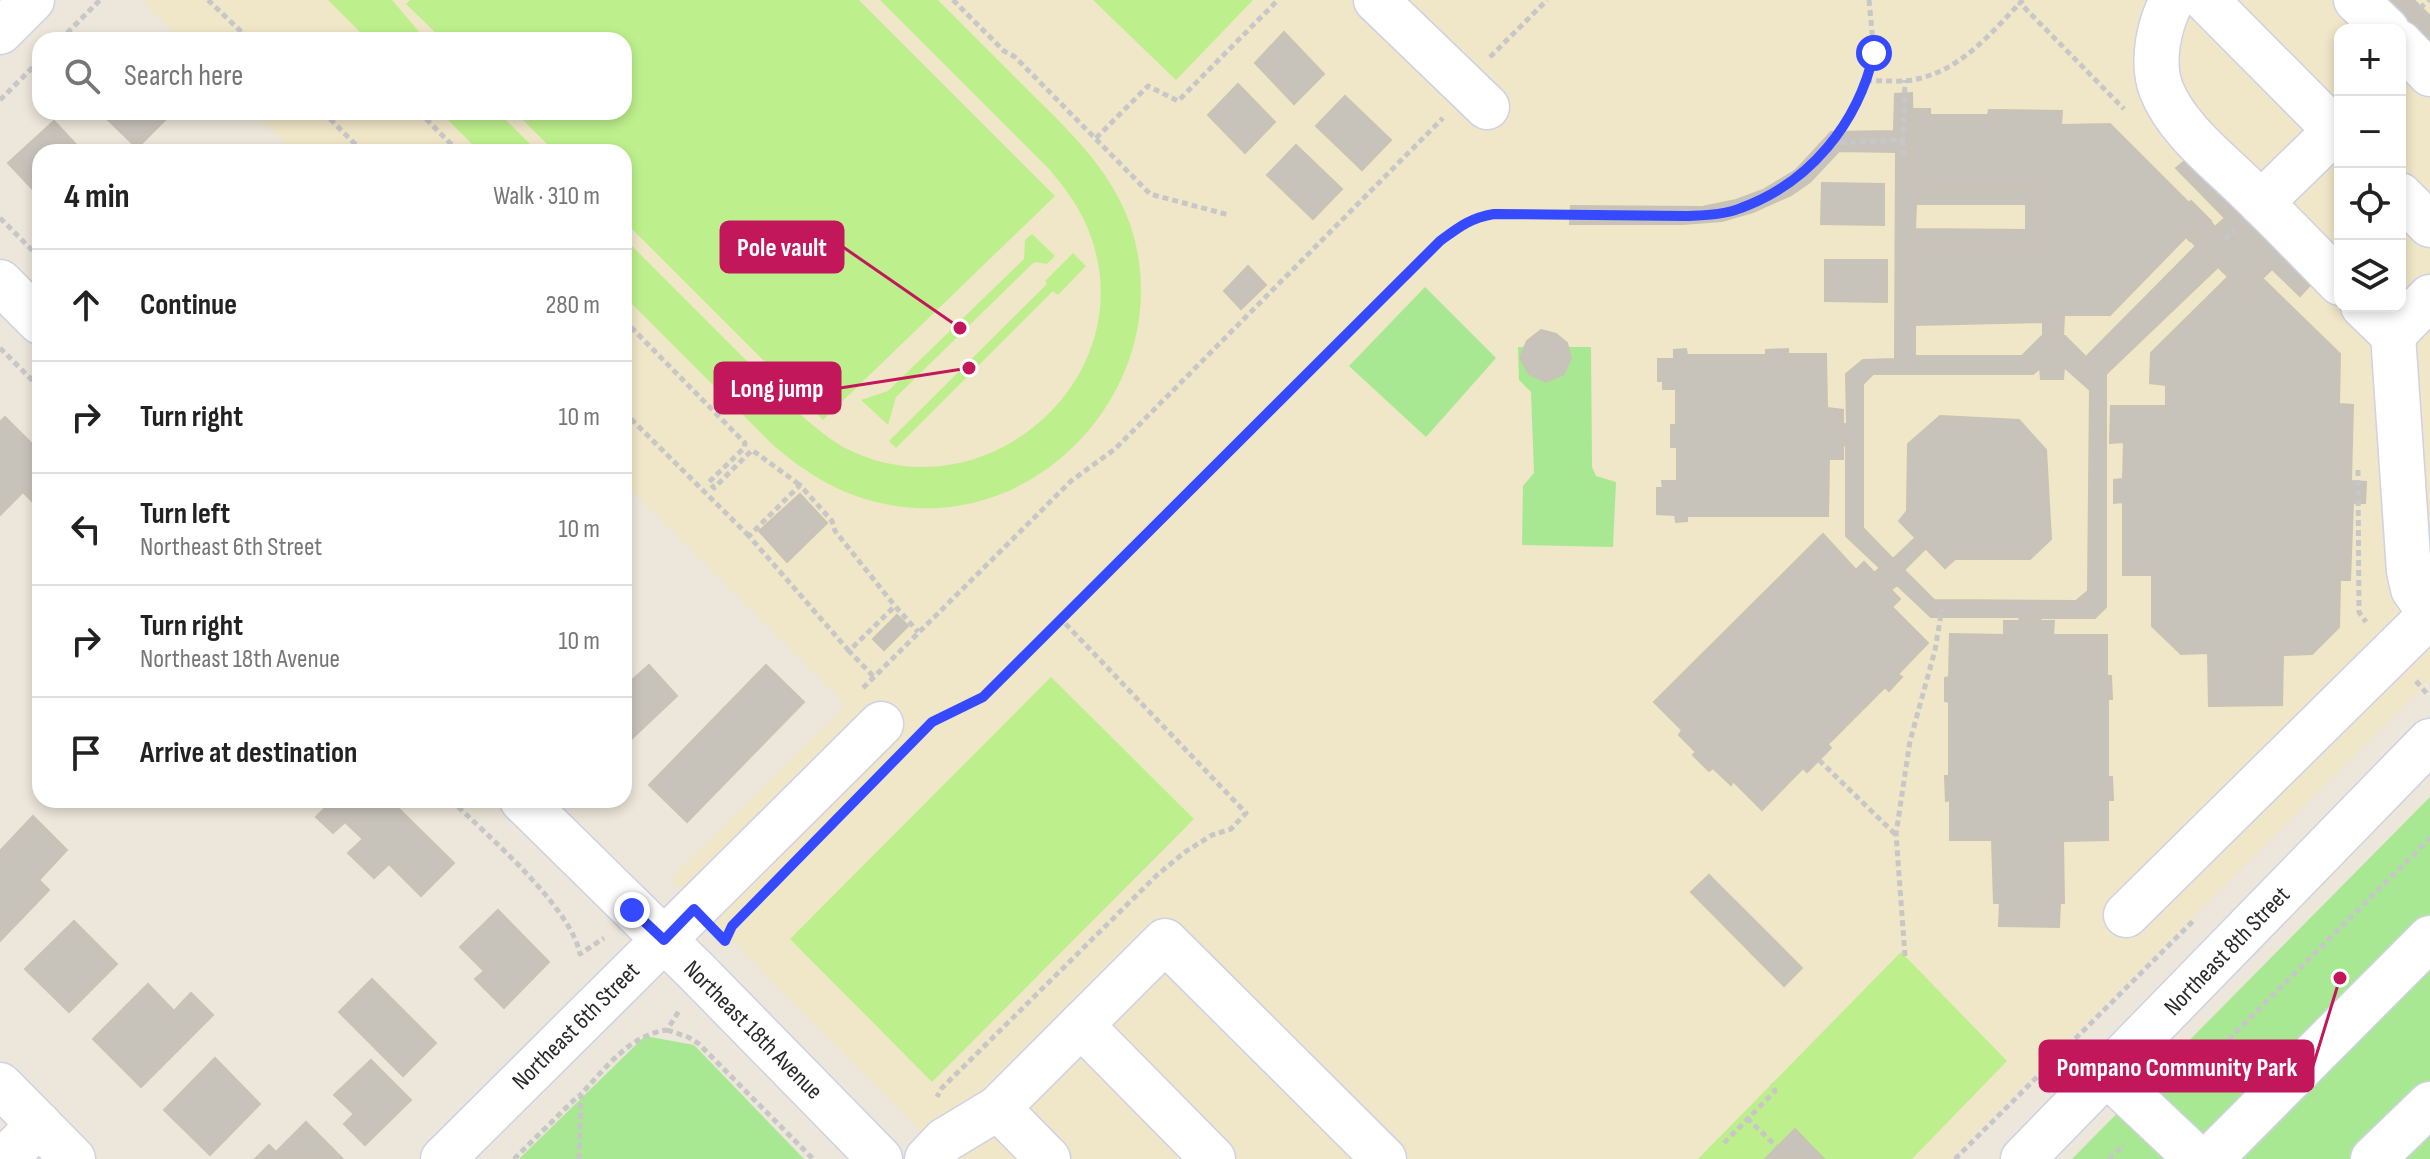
<!DOCTYPE html>
<html lang="en">
<head>
<meta charset="utf-8">
<style>
  body { margin:0; font-family:"Sofia Sans Condensed",sans-serif; background:#f6f6f6; color:#222 }
  .controls { position:absolute; right:24px; top:24px; display:grid; overflow:hidden; border-radius:16px; box-shadow:0 4px 12px #0003 }
  .controls button { width:72px; height:72px; display:grid; place-items:center; padding:0; border:0; border-bottom:2px solid #e0e0e0; background:#fff; color:#222; font:40px sans-serif }
  .stop { position:absolute; width:24px; height:24px; margin:-18px; border:6px solid #3549ff; border-radius:50%; background:#fff }
  .stop.end { background:#3549ff; border-color:#fff; box-shadow:0 2px 8px #0008 }
  .list { margin:0; padding:0; list-style:none }
  h2 { display:flex; justify-content:space-between; align-items:center; height:104px; margin:0; padding:0 32px; font-size:34px }
  h2 small { font-size:26px; font-weight:400; color:#767676 }
  .list li { display:grid; grid-template-columns:52px 1fr auto; gap:24px; align-items:center; box-sizing:border-box; height:112px; padding:0 32px; border-top:2px solid #e0e0e0 }
  .list b { display:block; font-size:30px; white-space:nowrap }
  .list p { margin:0; font-size:26px; white-space:nowrap; color:#767676 }
  .list em { font-size:26px; font-style:normal; color:#767676 }
  .icon { flex:none; width:44px; height:44px; fill:none; stroke:currentColor; stroke-width:2; stroke-linecap:round; stroke-linejoin:round }
  .map { position:relative; flex:none; width:2430px; height:1159px; overflow:hidden }
  .search { position:absolute; background:#fff; box-shadow:0 4px 12px #0003; left:32px; top:32px; width:600px; height:88px; display:flex; align-items:center; gap:20px; box-sizing:border-box; padding:0 28px; border-radius:24px; color:#767676; font-size:30px }
  .panel { position:absolute; background:#fff; box-shadow:0 4px 12px #0003; left:32px; top:144px; width:600px; height:664px; border-radius:24px }
  .map>svg:first-child { display:block }
  .education { fill:#f0e6c8; fill-rule:evenodd }
  .green { fill:#a8e892 }
  .pitch { fill:#bdf08c }
  .building { fill:#c8c3ba; stroke:#c8c3b4; stroke-width:2; fill-rule:evenodd }
  .lines { fill:none; stroke-linecap:round; stroke-linejoin:round }
  .minor-casing { stroke:#cfd1e4; stroke-width:47 }
  .path { stroke:#c7c7c7; stroke-width:5; stroke-dasharray:6 4; stroke-linecap:butt }
  .minor { stroke:#fff; stroke-width:44 }
  .route { stroke:#3549ff; stroke-width:10 }
  .labels { text-anchor:middle; dominant-baseline:central; stroke-width:6; stroke-linejoin:round; paint-order:stroke }
  .street-label { font-size:24px; fill:#292929; stroke:#fff }
  .leader { fill:none; stroke:#c2185b; stroke-width:3 }
  .callout-dot { fill:#c2185b; stroke:#fff; stroke-width:3 }
  .callout { fill:#c2185b; stroke:#c2185b; stroke-width:3 }
  .callout-label { font-size:26px; text-anchor:middle; font-weight:bold; fill:#fff }
</style>
</head>
<body>
<div class="map">
<svg width="2430" height="1159" viewBox="0 0 2430 1159">
  <rect width="100%" height="100%" fill="#ede6da"/>
  <path class="education" d="M 141,0 L 2430,0 L 2430,680 L 1950,1159 L 949,1159 L 670,879 L 846,705 L 624,483 L 624,152 L 293,152 L 253,112 L 624,112 L 624,40 L 181,40 ZM 2340,30 L 2400,30 L 2400,306 L 2340,306 Z"/>
  <g class="green">
    <path d="M 1425,287 L 1496,358 L 1426,437 L 1349,366 Z"/>
    <path d="M 1518,347 L 1591,347 L 1592,467 L 1596,476 L 1616,482 L 1613,547 L 1522,545 L 1523,486 L 1534,473 L 1531,392 L 1519,380 Z"/>
    <path d="M 2430,797 L 2430,1159 L 2072,1159 Z"/>
    <path d="M 645,1036 L 694,1045 L 804,1159 L 519,1159 Z"/>
  </g>
  <g class="pitch">
    <path d="M 328,0 L 392,0 L 426,40 L 368,40 Z"/>
    <path d="M 410,0 L 859,0 L 1055,196 L 823,420 L 624,221 L 624,152 L 555,152 L 515,112 L 624,112 L 624,40 L 443,40 L 406,4 Z"/>
    <path d="M 880,0 L 938,0 C 968,30 998,60 1028,90 C 1069,131 1110,168 1130,224 C 1181,374 1047,533 890,505 C 844,497 808,475 773,445 L 624,296 L 624,238 L 802,416 C 816,428 830,440 847,449 C 983,517 1142,381 1091,237 C 1082,211 1067,190 1049,169 Z"/>
    <path d="M 1093,0 L 1253,0 L 1176,80 Z"/>
    <path d="M 440,112 L 498,112 L 538,152 L 480,152 Z"/>
    <path d="M 1032,234 L 1055,256 L 1047,264 L 1035,262 L 1031,265 L 896,397 L 888,425 L 861,400 L 888,391 L 1024,259 L 1025,240 Z"/>
    <path d="M 1073,253 L 1086,266 L 1058,295 L 1053,291 L 896,448 L 889,441 L 1047,284 L 1045,281 Z"/>
    <path d="M 1051,677 L 1194,819 L 932,1082 L 790,939 Z"/>
    <path d="M 1901,952 L 2007,1061 L 1912,1159 L 1698,1159 Z"/>
  </g>
  <g class="building">
    <path d="M 2389,0 L 2414,0 L 2430,16 L 2430,41 Z"/>
    <path d="M 1284,32 L 1324,74 L 1294,104 L 1255,63 Z"/>
    <path d="M 1238,84 L 1275,122 L 1245,153 L 1208,115 Z"/>
    <path d="M 1912,93 L 1914,189 L 2042,189 L 2043,246 L 1915,246 L 1915,356 L 2022,356 L 2043,335 L 2065,336 L 2086,357 L 2196,246 L 2191,241 L 2210,221 L 2215,227 L 2225,218 L 2176,168 L 2186,160 L 2311,284 L 2300,296 L 2272,269 L 2246,294 L 2218,267 L 2106,374 L 2106,607 L 2095,618 L 2041,618 L 2040,621 L 2020,621 L 2019,617 L 1931,617 L 1897,585 L 1891,590 L 1874,573 L 1880,568 L 1846,536 L 1846,446 L 1843,445 L 1843,424 L 1847,424 L 1846,374 L 1863,360 L 1895,359 L 1896,152 L 1839,151 L 1810,182 L 1791,195 L 1753,212 L 1722,221 L 1683,224 L 1570,224 L 1571,206 L 1702,207 L 1736,200 L 1763,190 L 1796,170 L 1831,132 L 1894,131 L 1895,94 ZM 1916,204 L 2026,204 L 2026,230 L 1915,229 ZM 2064,367 L 2090,390 L 2088,591 L 2076,601 L 1934,600 L 1904,570 L 1925,549 L 1914,539 L 1893,559 L 1863,528 L 1863,384 L 1873,374 L 2033,374 L 2040,368 L 2041,379 L 2063,379 Z"/>
    <path d="M 1345,96 L 1391,140 L 1362,170 L 1316,126 Z"/>
    <path d="M 1913,109 L 1930,109 L 1930,115 L 1988,115 L 1989,110 L 2062,111 L 2061,125 L 2110,124 L 2189,203 L 2191,201 L 2211,221 L 2190,241 L 2186,237 L 2110,315 L 2064,315 L 2063,336 L 2043,335 L 2043,322 L 1915,325 L 1915,246 L 2043,246 L 2042,189 L 1914,189 Z"/>
    <path d="M 100,112 L 173,112 L 137,148 Z"/>
    <path d="M 54,121 L 83,152 L 40,152 L 40,197 L 8,163 Z"/>
    <path d="M 1296,145 L 1342,189 L 1313,219 L 1267,175 Z"/>
    <path d="M 1822,183 L 1884,184 L 1884,225 L 1821,224 Z"/>
    <path d="M 1825,260 L 1887,260 L 1887,302 L 1825,301 Z"/>
    <path d="M 1248,266 L 1266,285 L 1241,309 L 1224,291 Z"/>
    <path d="M 2228,277 L 2246,294 L 2262,278 L 2340,354 L 2339,404 L 2353,405 L 2351,481 L 2366,482 L 2365,503 L 2353,503 L 2350,580 L 2340,580 L 2339,627 L 2312,654 L 2283,655 L 2282,705 L 2209,706 L 2208,653 L 2181,654 L 2152,626 L 2152,575 L 2123,575 L 2123,502 L 2114,503 L 2114,480 L 2123,479 L 2124,442 L 2110,443 L 2111,406 L 2166,406 L 2166,385 L 2150,383 L 2151,353 Z"/>
    <path d="M 1541,330 L 1556,334 L 1567,343 L 1571,358 L 1564,374 L 1546,382 L 1529,374 L 1520,358 L 1527,341 Z"/>
    <path d="M 1686,349 L 1687,355 L 1766,355 L 1766,350 L 1788,349 L 1788,354 L 1826,354 L 1827,408 L 1843,410 L 1843,459 L 1829,459 L 1828,516 L 1687,516 L 1687,521 L 1676,522 L 1675,515 L 1657,514 L 1657,488 L 1663,488 L 1662,481 L 1677,481 L 1677,447 L 1671,447 L 1671,425 L 1676,425 L 1676,389 L 1663,389 L 1663,381 L 1658,381 L 1658,359 L 1674,359 L 1674,350 Z"/>
    <path d="M 1940,416 L 2019,420 L 2046,450 L 2051,539 L 2030,559 L 1955,559 L 1945,568 L 1899,521 L 1907,511 L 1908,444 Z"/>
    <path d="M 5,417 L 40,452 L 40,503 L 37,506 L 23,492 L 0,515 L 0,422 Z"/>
    <path d="M 800,494 L 827,523 L 787,562 L 759,531 Z"/>
    <path d="M 1823,534 L 1856,570 L 1864,562 L 1900,599 L 1892,607 L 1928,643 L 1898,674 L 1902,677 L 1889,691 L 1885,687 L 1828,744 L 1831,748 L 1807,772 L 1803,768 L 1762,810 L 1733,781 L 1731,785 L 1713,768 L 1709,771 L 1693,755 L 1696,752 L 1679,735 L 1682,730 L 1654,702 Z"/>
    <path d="M 897,615 L 908,626 L 884,650 L 873,639 Z"/>
    <path d="M 2004,621 L 2054,621 L 2053,635 L 2107,635 L 2107,676 L 2111,676 L 2112,699 L 2108,699 L 2108,777 L 2112,777 L 2113,800 L 2108,800 L 2108,840 L 2063,841 L 2064,903 L 2060,903 L 2059,927 L 1999,926 L 2000,903 L 1994,903 L 1992,840 L 1950,840 L 1950,800 L 1946,801 L 1945,776 L 1949,776 L 1949,702 L 1945,701 L 1945,678 L 1949,677 L 1950,634 L 2004,635 Z"/>
    <path d="M 649,665 L 677,696 L 624,746 L 624,673 L 631,681 Z"/>
    <path d="M 766,665 L 804,702 L 687,822 L 649,785 Z"/>
    <path d="M 333,800 L 390,800 L 454,863 L 421,896 L 389,864 L 374,878 L 348,853 L 363,839 L 345,822 L 333,833 L 316,817 Z"/>
    <path d="M 33,816 L 67,850 L 39,880 L 49,890 L 0,941 L 0,851 Z"/>
    <path d="M 1709,875 L 1802,968 L 1784,986 L 1691,892 Z"/>
    <path d="M 498,910 L 549,962 L 504,1008 L 475,979 L 484,971 L 460,947 Z"/>
    <path d="M 74,921 L 117,964 L 69,1012 L 25,969 Z"/>
    <path d="M 372,979 L 436,1043 L 403,1076 L 339,1012 Z"/>
    <path d="M 148,984 L 174,1011 L 191,993 L 213,1015 L 141,1087 L 93,1039 Z"/>
    <path d="M 215,1058 L 260,1104 L 210,1155 L 164,1110 Z"/>
    <path d="M 371,1060 L 411,1100 L 365,1145 L 344,1124 L 354,1114 L 334,1095 Z"/>
    <path d="M 306,1122 L 343,1159 L 255,1159 L 269,1145 L 276,1152 Z"/>
    <path d="M 1795,1129 L 1824,1159 L 1765,1159 Z"/>
  </g>
  <g class="lines">
    <g class="minor-casing">
      <g id="minor">
        <path d="M 1376,0 L 1487,107"/>
        <path d="M 2172,0 C 2159,25 2151,61 2161,89 C 2177,130 2219,161 2249,191 C 2280,221 2310,252 2340,283"/>
        <path d="M 2206,0 L 2340,135"/>
        <path d="M 2356,0 L 2387,30"/>
        <path d="M 0,32 L 32,0"/>
        <path d="M 2400,43 L 2430,74"/>
        <path d="M 2400,195 L 2430,225"/>
        <path d="M 2261,203 L 2340,126"/>
        <path d="M 0,282 L 40,322"/>
        <path d="M 2363,306 L 2393,335 L 2409,571 L 2413,589 L 2430,613"/>
        <path d="M 2393,335 L 2430,297"/>
        <path d="M 522,800 L 697,972 L 880,1159"/>
        <path d="M 2126,915 L 2430,615"/>
        <path d="M 1081,1025 L 1213,1159"/>
        <path d="M 2107,1074 L 2197,1159"/>
        <path d="M 0,1085 L 73,1159"/>
        <path d="M 998,1108 L 1048,1159"/>
        <path d="M 5,1159 L 39,1124"/>
        <path d="M 443,1159 L 881,724"/>
        <path d="M 927,1159 L 945,1140 L 998,1108 L 1165,941 L 1384,1159"/>
        <path d="M 2023,1159 L 2430,741"/>
        <path d="M 2210,1159 L 2430,938"/>
        <path d="M 2373,1159 L 2430,1104"/>
      </g>
    </g>
    <g class="path">
      <path d="M 208,0 L 250,40"/>
      <path d="M 953,0 L 1004,51 L 1015,57 L 1150,194 L 1229,215"/>
      <path d="M 1869,0 L 1874,53 L 1868,81 C 1884,80 1902,83 1917,79 C 1962,69 1990,34 2020,3"/>
      <path d="M 2023,0 L 2020,3 L 2124,109"/>
      <path d="M 2420,8 L 2429,0"/>
      <path d="M 60,40 L 100,0"/>
      <path d="M 1490,57 L 1547,0"/>
      <path d="M 1868,81 L 1848,120 L 1832,143 L 1903,140 L 1905,80"/>
      <path d="M 0,100 L 40,60"/>
      <path d="M 323,112 L 363,152"/>
      <path d="M 419,112 L 459,152"/>
      <path d="M 1096,138 L 1148,86 L 1178,101 L 1278,0"/>
      <path d="M 1903,140 L 1903,155"/>
      <path d="M 0,218 L 40,258"/>
      <path d="M 2225,239 L 2234,231"/>
      <path d="M 624,320 L 745,443 L 744,448 L 709,482 L 714,488 L 752,450 L 800,485"/>
      <path d="M 0,348 L 40,388"/>
      <path d="M 624,412 L 749,536"/>
      <path d="M 2358,470 L 2359,612 L 2366,622"/>
      <path d="M 1061,619 L 1440,241 C 1459,227 1470,218 1494,214 L 1686,216 C 1753,213 1787,190 1832,143"/>
      <path d="M 849,651 L 749,536 L 800,485 L 832,521 L 835,531 L 895,606"/>
      <path d="M 873,676 L 849,651 L 895,606 L 918,632"/>
      <path d="M 2416,681 L 2429,696"/>
      <path d="M 863,688 L 1071,481 L 1115,449 L 1443,118"/>
      <path d="M 921,734 L 932,722 L 983,697 L 1061,619 L 1246,813 L 1231,829 L 1212,835 L 1185,852 L 1156,876 L 941,1089 L 937,1097"/>
      <path d="M 1819,760 L 1895,834"/>
      <path d="M 451,800 C 487,835 571,907 580,954 L 604,938"/>
      <path d="M 1905,956 L 1896,834 L 1910,741 L 1935,650 L 1942,609"/>
      <path d="M 667,1030 L 688,1037 L 699,1044 L 813,1159"/>
      <path d="M 2179,1089 L 2430,838"/>
      <path d="M 1747,1118 L 1777,1147"/>
      <path d="M 1724,1143 L 1775,1091 L 1772,1084"/>
      <path d="M 514,1159 L 579,1095"/>
      <path d="M 579,1159 L 581,1094 C 606,1068 629,1035 667,1030 L 679,1011"/>
      <path d="M 1955,1159 L 2195,919"/>
      <path d="M 2109,1159 L 2124,1144"/>
    </g>
    <use href="#minor" class="minor"/>
  </g>
  <g class="lines">
    <path class="route" d="M 632,910 L 664,940 L 694,909 L 725,941 L 732,926 L 932,722 L 983,697 L 1440,241 C 1459,227 1470,218 1494,214 L 1686,216 C 1705,215 1724,215 1741,208 C 1810,183 1858,123 1874,53"/>
  </g>
  <g class="labels">
    <g class="street-label">
      <text transform="translate(2227 951) rotate(-46)">Northeast 8th Street</text>
      <text transform="translate(576 1026) rotate(-45)">Northeast 6th Street</text>
      <text transform="translate(753 1030) rotate(45)">Northeast 18th Avenue</text>
    </g>
  </g>
  <path class="leader" d="M960 328L843 247M969 368L840 388M2340 978L2313 1066"/>
  <g class="callout-dot">
    <circle cx="960" cy="328" r="8"/>
    <circle cx="969" cy="368" r="8"/>
    <circle cx="2340" cy="978" r="8"/>
  </g>
  <g class="callout">
    <rect x="721" y="222" width="122" height="50" rx="8"/>
    <rect x="715" y="363" width="125" height="50" rx="8"/>
    <rect x="2040" y="1041" width="273" height="50" rx="8"/>
  </g>
  <g class="callout-label">
    <text x="782" y="256">Pole vault</text>
    <text x="777" y="397">Long jump</text>
    <text x="2177" y="1076">Pompano Community Park</text>
  </g>
</svg>
<div class="controls">
<button>+</button>
<button>−</button>
<button><svg class="icon" aria-label="locate" viewBox="0 0 24 24"><circle cx="12" cy="12" r="6"/><path d="M12 2v4M12 18v4M2 12h4M18 12h4"/></svg></button>
<button><svg class="icon" aria-label="layers" viewBox="0 0 24 24"><path d="M12 4l9 5-9 5-9-5zM3 14l9 5 9-5"/></svg></button>
</div>
<div class="stop" style="left:1874px;top:53px"></div>
<div class="stop end" style="left:632px;top:910px"></div>
<div class="search"><svg class="icon" aria-label="search" viewBox="0 0 24 24"><circle cx="10" cy="10" r="6"/><path d="M15 15l6 6"/></svg>Search here</div>
<section class="panel">
<h2>4 min<small>Walk · 310 m</small></h2>
<ul class="list">
<li><svg class="icon" aria-label="ahead" viewBox="0 0 24 24"><path d="M12 20V5M6 11l6-6 6 6"/></svg><div><b>Continue</b></div><em>280 m</em></li>
<li><svg class="icon" aria-label="right" viewBox="0 0 24 24"><path d="M7 20v-9h11M14 6l5 5-5 5"/></svg><div><b>Turn right</b></div><em>10 m</em></li>
<li><svg class="icon" aria-label="left" viewBox="0 0 24 24"><path d="M17 20v-9H6M10 6l-5 5 5 5"/></svg><div><b>Turn left</b><p>Northeast 6th Street</p></div><em>10 m</em></li>
<li><svg class="icon" aria-label="right" viewBox="0 0 24 24"><path d="M7 20v-9h11M14 6l5 5-5 5"/></svg><div><b>Turn right</b><p>Northeast 18th Avenue</p></div><em>10 m</em></li>
<li><svg class="icon" aria-label="arrive" viewBox="0 0 24 24"><path d="M6 21V4h12l-3 4 3 4H6"/></svg><div><b>Arrive at destination</b></div></li>
</ul>
</section>
</div>
</body>
</html>
